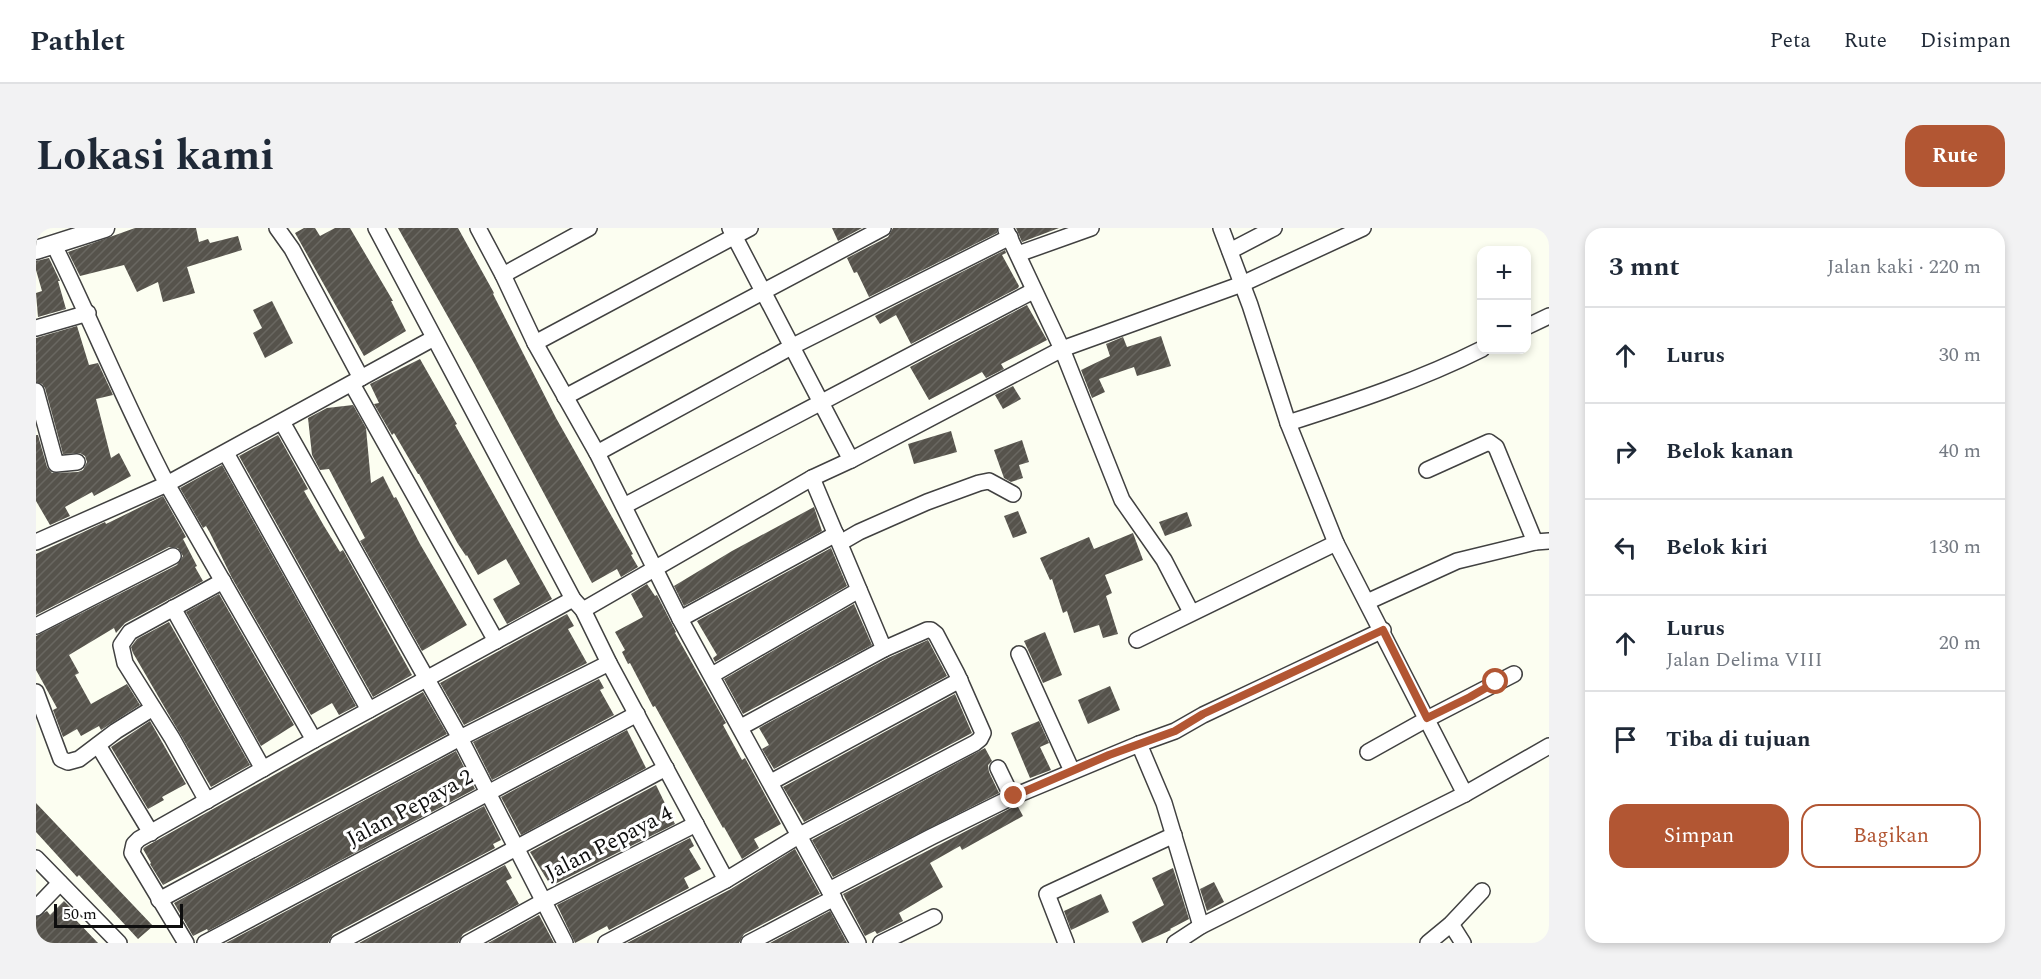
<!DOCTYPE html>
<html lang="id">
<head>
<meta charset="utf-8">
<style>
  body { margin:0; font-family:Spectral,serif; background:#f2f2f3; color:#1f2937 }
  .controls { position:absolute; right:18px; top:18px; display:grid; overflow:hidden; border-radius:12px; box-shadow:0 3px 9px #0003 }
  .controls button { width:54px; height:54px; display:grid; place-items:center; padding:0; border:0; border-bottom:2px solid #e0e1e3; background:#fff; color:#1f2937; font:30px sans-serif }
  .scale { position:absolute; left:18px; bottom:15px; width:129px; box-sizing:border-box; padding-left:6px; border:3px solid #0e0e0e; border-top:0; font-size:16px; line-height:21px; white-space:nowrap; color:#0e0e0e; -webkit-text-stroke:4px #fff; paint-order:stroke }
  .stop { position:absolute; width:18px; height:18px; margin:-14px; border:4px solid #b25633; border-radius:50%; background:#fff }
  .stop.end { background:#b25633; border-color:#fff; box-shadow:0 2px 6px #0008 }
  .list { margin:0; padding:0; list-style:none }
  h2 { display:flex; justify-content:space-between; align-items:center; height:78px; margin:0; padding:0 24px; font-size:26px }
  h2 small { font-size:20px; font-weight:400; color:#747a83 }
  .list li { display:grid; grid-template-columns:39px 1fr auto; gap:18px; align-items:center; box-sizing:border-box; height:96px; padding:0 24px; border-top:2px solid #e0e1e3 }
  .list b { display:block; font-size:22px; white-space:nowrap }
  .list p { margin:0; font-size:20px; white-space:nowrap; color:#747a83 }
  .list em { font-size:20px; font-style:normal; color:#747a83 }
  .actions { display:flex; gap:12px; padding:18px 24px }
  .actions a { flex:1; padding:14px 0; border:2px solid #b25633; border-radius:18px; text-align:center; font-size:21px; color:#b25633 }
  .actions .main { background:#b25633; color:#fff }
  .icon { flex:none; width:33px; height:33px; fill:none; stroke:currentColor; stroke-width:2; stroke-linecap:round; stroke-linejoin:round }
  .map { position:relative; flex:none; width:1513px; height:715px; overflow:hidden; border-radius:18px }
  header { display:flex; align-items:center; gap:36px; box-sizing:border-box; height:84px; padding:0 30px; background:#fff; border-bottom:2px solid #e0e1e3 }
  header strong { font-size:28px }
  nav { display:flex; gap:33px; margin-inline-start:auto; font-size:21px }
  .intro { display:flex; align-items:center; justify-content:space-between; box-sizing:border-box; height:144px; padding:0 36px }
  h1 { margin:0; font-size:42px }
  .button { padding:15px 27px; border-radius:18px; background:#b25633; color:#fff; font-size:21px; font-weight:700 }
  main { display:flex; gap:36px; padding:0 36px }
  aside { flex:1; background:#fff; border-radius:18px; box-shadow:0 3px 9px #0003 }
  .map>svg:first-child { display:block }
  .building { fill:url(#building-hatch) }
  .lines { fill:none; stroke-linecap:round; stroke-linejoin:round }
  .minor-casing { stroke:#414141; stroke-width:18 }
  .tertiary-casing { stroke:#414141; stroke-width:21 }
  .minor { stroke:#fff; stroke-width:15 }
  .tertiary { stroke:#fff; stroke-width:18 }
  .route { stroke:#b25633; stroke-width:8 }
  .labels { text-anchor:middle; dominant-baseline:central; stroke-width:6; stroke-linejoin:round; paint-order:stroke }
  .street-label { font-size:22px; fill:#0e0e0e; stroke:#fff }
</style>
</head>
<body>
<header>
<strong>Pathlet</strong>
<nav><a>Peta</a><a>Rute</a><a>Disimpan</a></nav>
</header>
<div class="intro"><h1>Lokasi kami</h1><a class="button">Rute</a></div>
<main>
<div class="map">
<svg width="1513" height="715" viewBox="0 0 1513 715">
  <defs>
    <pattern id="building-hatch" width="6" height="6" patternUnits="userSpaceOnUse" patternTransform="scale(1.5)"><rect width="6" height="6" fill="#56534c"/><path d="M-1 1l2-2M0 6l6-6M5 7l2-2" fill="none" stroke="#696761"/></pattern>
  </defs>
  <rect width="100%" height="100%" fill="#fcfef1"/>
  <g class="building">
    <path d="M 99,0 L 160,0 L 163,14 L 172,11 L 174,15 L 202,8 L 206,22 L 151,39 L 159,65 L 127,74 L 122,54 L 101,64 L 88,37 L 44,48 L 32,24 Z"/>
    <path d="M 268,0 L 279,0 L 284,8 L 299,0 L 314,0 L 357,73 L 355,73 L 370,103 L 328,128 L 259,5 Z"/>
    <path d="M 362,0 L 422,0 L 458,65 L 457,66 L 520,190 L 597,326 L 595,327 L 602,339 L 585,349 L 581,341 L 556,355 L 438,135 Z"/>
    <path d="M 796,0 L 826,0 L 802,13 Z"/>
    <path d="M 857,0 L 961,0 L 961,5 L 833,69 L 821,44 L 818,45 L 811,30 L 852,9 Z"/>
    <path d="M 980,0 L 1023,0 L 986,14 Z"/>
    <path d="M 969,22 L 970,25 L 966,27 L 983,58 L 982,60 L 875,116 L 860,87 L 844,96 L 839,88 Z"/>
    <path d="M 13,30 L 24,53 L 22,53 L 30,81 L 2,89 L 0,65 L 6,63 L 0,42 L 0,33 Z"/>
    <path d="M 236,73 L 257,115 L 229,130 L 217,105 L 226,100 L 217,82 Z"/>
    <path d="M 991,77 L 1011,112 L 965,136 L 968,141 L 950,150 L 946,144 L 893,172 L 874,139 Z"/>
    <path d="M 41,98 L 53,137 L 62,135 L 77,167 L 60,171 L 75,230 L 83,225 L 95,248 L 58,268 L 56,264 L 29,279 L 34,288 L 14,297 L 0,273 L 0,207 L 2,207 L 11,239 L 16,245 L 42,244 L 47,242 L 51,234 L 49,228 L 44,225 L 27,226 L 9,160 L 6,156 L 0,154 L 0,110 Z"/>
    <path d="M 1125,108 L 1135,138 L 1101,148 L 1098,139 L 1063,151 L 1069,164 L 1056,170 L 1045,142 L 1074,128 L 1070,116 L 1087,109 L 1091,119 Z"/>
    <path d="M 384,131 L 421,196 L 419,197 L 516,371 L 471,396 L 457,371 L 484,356 L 470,331 L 442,347 L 431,327 L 430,328 L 422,316 L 383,246 L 382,246 L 358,205 L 356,207 L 338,176 L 343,175 L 334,156 Z"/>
    <path d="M 977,158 L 985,171 L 967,181 L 959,167 Z"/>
    <path d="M 317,177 L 330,200 L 335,255 L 347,248 L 358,270 L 360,269 L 384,316 L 431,397 L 386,423 L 324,313 L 329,310 L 293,241 L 284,242 L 276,227 L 272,190 L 291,180 Z"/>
    <path d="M 915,203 L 921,224 L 878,236 L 872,216 Z"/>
    <path d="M 242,207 L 272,261 L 268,263 L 288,298 L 304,324 L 307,322 L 376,447 L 337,469 L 203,228 Z"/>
    <path d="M 986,212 L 993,234 L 983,237 L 987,250 L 975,254 L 968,250 L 958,222 Z"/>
    <path d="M 186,237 L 320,478 L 303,487 L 296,475 L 275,487 L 196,350 L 174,305 L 170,298 L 167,300 L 144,260 Z"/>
    <path d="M 127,268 L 150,309 L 147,311 L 161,338 L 159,339 L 167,353 L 89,395 L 80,405 L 78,400 L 33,427 L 43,445 L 39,447 L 55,476 L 91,456 L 104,477 L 65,502 L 63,498 L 45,508 L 41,501 L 27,509 L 17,482 L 21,480 L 0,442 L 0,408 L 141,337 L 147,328 L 142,320 L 133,319 L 0,387 L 0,326 L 69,294 L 70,296 Z"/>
    <path d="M 778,279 L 786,303 L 648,378 L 638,358 L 696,323 Z"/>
    <path d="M 982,283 L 991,305 L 977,310 L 968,288 Z"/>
    <path d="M 1151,284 L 1156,298 L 1129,308 L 1123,294 Z"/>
    <path d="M 1097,305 L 1107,332 L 1069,347 L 1076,365 L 1070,368 L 1082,406 L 1067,410 L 1063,397 L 1038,405 L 1031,383 L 1027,385 L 1016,351 L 1014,352 L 1004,330 L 1053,309 L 1058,321 Z"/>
    <path d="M 795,320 L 811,358 L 679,434 L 677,430 L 681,427 L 661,393 Z"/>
    <path d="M 611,356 L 619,368 L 621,367 L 640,404 L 639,405 L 690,495 L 687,497 L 706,532 L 709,530 L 745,596 L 718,611 L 723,620 L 706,631 L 688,599 L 687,600 L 619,478 L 617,479 L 594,435 L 592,436 L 586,424 L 589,422 L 579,404 L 607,389 L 595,366 Z"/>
    <path d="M 183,366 L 258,497 L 225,518 L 150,384 Z"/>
    <path d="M 818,376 L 836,417 L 707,486 L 688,451 Z"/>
    <path d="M 531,386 L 538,398 L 532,401 L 551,435 L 428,497 L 404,455 Z"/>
    <path d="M 133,394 L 214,537 L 175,559 L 97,425 L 95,419 L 101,411 Z"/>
    <path d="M 1009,404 L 1026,447 L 1007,455 L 988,413 Z"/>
    <path d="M 892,412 L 911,448 L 738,541 L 726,521 L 733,517 L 723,500 L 852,430 Z"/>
    <path d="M 563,451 L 568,460 L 564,462 L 578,487 L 456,552 L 437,514 Z"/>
    <path d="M 1074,458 L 1084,482 L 1052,496 L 1042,472 Z"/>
    <path d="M 387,464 L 411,506 L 127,657 L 114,636 L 115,635 L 107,621 L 109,619 Z"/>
    <path d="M 919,466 L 936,505 L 768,594 L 747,559 Z"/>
    <path d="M 114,493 L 150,556 L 126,569 L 128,572 L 112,581 L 75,519 Z"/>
    <path d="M 1003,493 L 1013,515 L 1004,519 L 1015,542 L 994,550 L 975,505 Z"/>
    <path d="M 591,502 L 610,540 L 485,607 L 465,569 Z"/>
    <path d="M 949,520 L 956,533 L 952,537 L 953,544 L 963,565 L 797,649 L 776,612 Z"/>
    <path d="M 420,523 L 439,561 L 172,703 L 171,701 L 157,708 L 138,675 Z"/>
    <path d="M 620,557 L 639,596 L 515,658 L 494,624 Z"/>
    <path d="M 0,575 L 117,698 L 102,711 L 43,647 L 41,649 L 0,604 Z"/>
    <path d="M 981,577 L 987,588 L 926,622 L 924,618 L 894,635 L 907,659 L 863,685 L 867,693 L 841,706 L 839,703 L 829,708 L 807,666 Z"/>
    <path d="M 448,578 L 465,612 L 457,616 L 459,620 L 297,706 L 292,715 L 190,715 Z"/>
    <path d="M 654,610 L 658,618 L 653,621 L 665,641 L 648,650 L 653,660 L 573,702 L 571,698 L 539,715 L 521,677 Z"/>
    <path d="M 759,621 L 784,666 L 708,706 L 703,715 L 591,715 L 695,661 Z"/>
    <path d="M 469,637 L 476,650 L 470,653 L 483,676 L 427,706 L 422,715 L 323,715 Z"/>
    <path d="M 1137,640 L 1153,691 L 1134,701 L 1135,702 L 1106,715 L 1096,694 L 1128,677 L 1116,650 Z"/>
    <path d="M 1178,654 L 1188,674 L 1171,683 L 1164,661 Z"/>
    <path d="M 1065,666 L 1073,684 L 1035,702 L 1028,683 Z"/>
    <path d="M 28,673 L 42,687 L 38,690 L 62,715 L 0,715 L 0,689 L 11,683 L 14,687 Z"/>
    <path d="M 794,683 L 811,715 L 734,715 Z"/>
    <path d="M 503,687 L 518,715 L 452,715 Z"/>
  </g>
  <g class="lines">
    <g class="minor-casing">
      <g id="minor">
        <path d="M 241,0 L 256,21 L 325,150"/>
        <path d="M 340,0 L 537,371 L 547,382 L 573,435 L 690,652"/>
        <path d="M 442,0 L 467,47 L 499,115 L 561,225 L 644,391 L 822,715"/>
        <path d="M 694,0 L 815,232"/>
        <path d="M 1185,0 L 1214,77 L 1252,195 L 1300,315 L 1429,566"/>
        <path d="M 970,2 L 1026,121 L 1086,272 L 1128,332 L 1155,384"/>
        <path d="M 18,17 C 57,96 90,178 131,256 L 398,110"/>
        <path d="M 1194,23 L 1238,0"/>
        <path d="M 982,26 L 1055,0"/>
        <path d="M 467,47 L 553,0"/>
        <path d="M 1490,99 L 1513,88"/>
        <path d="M 0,100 L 52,85"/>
        <path d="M 499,115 L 714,0"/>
        <path d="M 316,156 L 460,413"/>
        <path d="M 0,163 L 20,236 L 41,234"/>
        <path d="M 529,169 L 847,0"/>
        <path d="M 246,194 L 424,510 L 529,715"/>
        <path d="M 1252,195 C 1318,174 1384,152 1446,121"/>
        <path d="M 190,225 L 333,482"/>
        <path d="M 561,225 L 757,118 L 974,9"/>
        <path d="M 1391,242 L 1453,214 L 1460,219 L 1499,314"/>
        <path d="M 588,278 L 997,63"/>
        <path d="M 0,314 L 131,256 L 278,512"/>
        <path d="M 804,315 L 823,304 L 891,274 L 943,255 L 953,253 L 977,266"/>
        <path d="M 1331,374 L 1421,333 L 1499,314 L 1513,313"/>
        <path d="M 137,380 L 227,541"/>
        <path d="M 547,382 L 776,250 L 815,232 L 1026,121 L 1206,56 L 1327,0"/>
        <path d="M 644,391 L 800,306"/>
        <path d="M 0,398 L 137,328"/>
        <path d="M 1101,412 L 1300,315"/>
        <path d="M 983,426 L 1036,543"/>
        <path d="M 676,447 L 823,362"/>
        <path d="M 0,464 L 25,531 L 32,534 L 43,531 L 80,503 L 117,480"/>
        <path d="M 705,499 L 848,421"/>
        <path d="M 1103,516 L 1139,503 L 1167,487 L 1347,402"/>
        <path d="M 62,517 L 115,605"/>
        <path d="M 1332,524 L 1391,491 L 1478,446"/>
        <path d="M 962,540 L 976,569"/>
        <path d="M 735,554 L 924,452"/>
        <path d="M 171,573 L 136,510 L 89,435 L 85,417 L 94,404 L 187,353"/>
        <path d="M 0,630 L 83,715"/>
        <path d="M 793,662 L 895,609 L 976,569 L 1103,516 L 1128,575 L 1165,698"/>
        <path d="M 123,672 L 424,510 L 573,435"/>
        <path d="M 0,680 L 24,655"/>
        <path d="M 1415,696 L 1427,715"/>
        <path d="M 150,715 L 96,625 L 98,616 L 103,611 L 278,512 L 537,371"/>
        <path d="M 169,715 L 601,486"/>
        <path d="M 302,715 L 630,540"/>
        <path d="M 432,715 L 506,674 L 660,596"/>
        <path d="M 570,715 L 690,652 L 764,607 L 939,515 L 944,511 L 947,505 L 921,446 L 900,406 L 895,402 L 891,402 L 848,421 L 776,250"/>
        <path d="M 713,715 L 798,670"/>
        <path d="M 845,715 L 898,689"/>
        <path d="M 1030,715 L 1011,666 L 1138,607"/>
        <path d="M 1139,715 L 1165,698 L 1429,566 L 1513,518"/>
        <path d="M 1392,715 L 1415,696 L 1446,663"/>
      </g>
    </g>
    <g class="tertiary-casing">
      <path id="tertiary" d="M 0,22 L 69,0"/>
    </g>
    <use href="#minor" class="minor"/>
    <use href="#tertiary" class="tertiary"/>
  </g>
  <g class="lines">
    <path class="route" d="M 978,568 L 1073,527 L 1139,503 L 1167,486 L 1347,402 L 1391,490 L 1434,469 L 1460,454"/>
  </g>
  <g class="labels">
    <g class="street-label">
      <text transform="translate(374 580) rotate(-28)">Jalan Pepaya 2</text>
      <text transform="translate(573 615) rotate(-27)">Jalan Pepaya 4</text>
    </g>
  </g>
</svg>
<div class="controls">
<button>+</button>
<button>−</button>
</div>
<div class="scale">50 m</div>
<div class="stop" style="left:1460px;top:454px"></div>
<div class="stop end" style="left:978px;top:568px"></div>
</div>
<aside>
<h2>3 mnt<small>Jalan kaki · 220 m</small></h2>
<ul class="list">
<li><svg class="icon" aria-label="ahead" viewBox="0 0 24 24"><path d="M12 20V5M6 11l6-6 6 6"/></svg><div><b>Lurus</b></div><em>30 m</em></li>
<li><svg class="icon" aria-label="right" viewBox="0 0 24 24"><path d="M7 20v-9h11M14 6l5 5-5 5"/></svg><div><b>Belok kanan</b></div><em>40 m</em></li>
<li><svg class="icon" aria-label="left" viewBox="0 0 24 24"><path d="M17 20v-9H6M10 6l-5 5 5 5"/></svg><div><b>Belok kiri</b></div><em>130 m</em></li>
<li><svg class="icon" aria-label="ahead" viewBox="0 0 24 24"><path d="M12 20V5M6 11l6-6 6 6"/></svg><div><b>Lurus</b><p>Jalan Delima VIII</p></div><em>20 m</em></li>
<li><svg class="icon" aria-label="arrive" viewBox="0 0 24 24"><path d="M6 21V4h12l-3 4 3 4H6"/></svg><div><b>Tiba di tujuan</b></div></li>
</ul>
<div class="actions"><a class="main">Simpan</a><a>Bagikan</a></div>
</aside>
</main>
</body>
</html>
